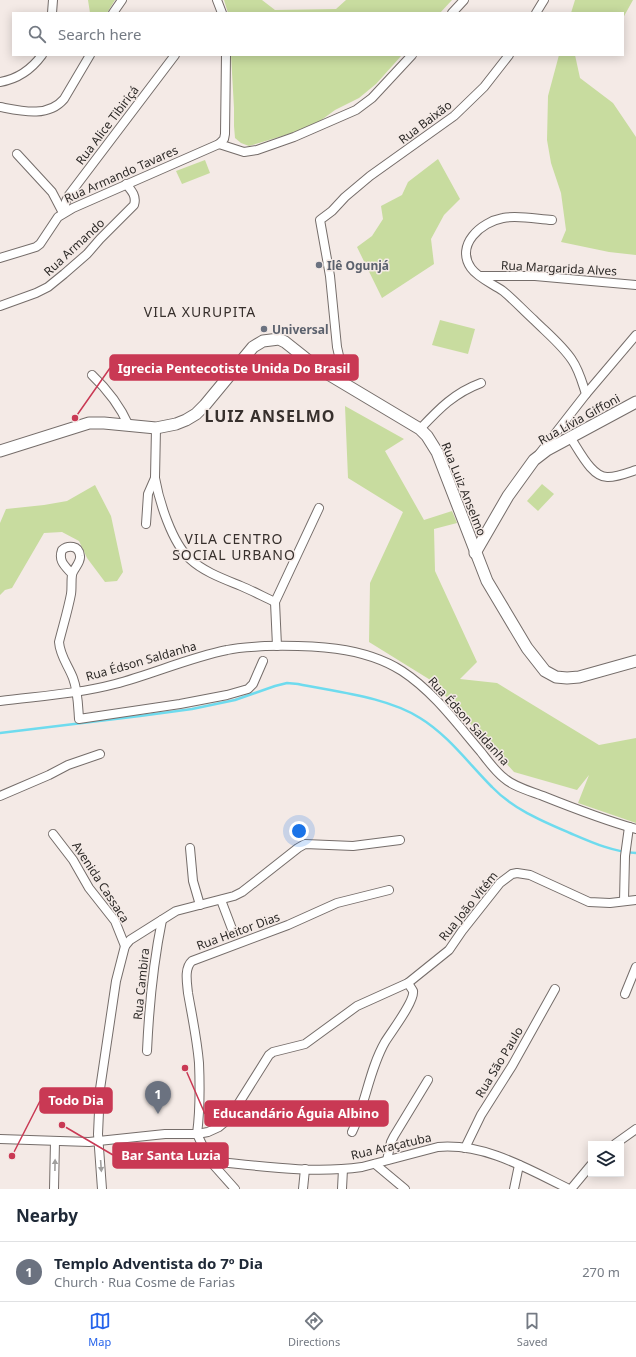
<!DOCTYPE html>
<html lang="en">
<head>
<meta charset="utf-8">
<style>
  body { margin:0; font-family:"Noto Sans",sans-serif; background:#f6f6f7; color:#1f2937 }
  .controls { position:absolute; right:12px; bottom:12px; display:grid; overflow:hidden; border-radius:0px; box-shadow:0 2px 10px #0003 }
  .controls button { width:36px; height:36px; display:grid; place-items:center; padding:0; border:0; border-bottom:1px solid #e0e1e3; background:#fff; color:#1f2937; font:20px sans-serif }
  .you { position:absolute; left:299px; top:831px; width:14px; height:14px; margin:-10px; border:3px solid #fff; border-radius:50%; background:#1a73e8; box-shadow:0 0 0 6px #1a73e833 }
  .badge { display:grid; place-items:center; width:26px; height:26px; border-radius:50%; background:#2563eb; color:#fff; font-size:13px; font-weight:700 }
  .pin { position:absolute; translate:-50% -33px; filter:drop-shadow(0 1px 2px #0008) }
  .pin::after { content:''; position:absolute; top:21px; width:14px; height:12px; background:inherit; clip-path:polygon(0 0,100% 0,50% 100%) }
  .list { margin:0; padding:0; list-style:none }
  h2 { display:flex; justify-content:space-between; align-items:center; height:52px; margin:0; padding:0 16px; font-size:17px }
  h2 small { font-size:13px; font-weight:400; color:#747a83 }
  .list li { display:grid; grid-template-columns:26px 1fr auto; gap:12px; align-items:center; box-sizing:border-box; height:60px; padding:0 16px; border-top:1px solid #e0e1e3 }
  .list b { display:block; font-size:15px; white-space:nowrap }
  .list p { margin:0; font-size:13px; white-space:nowrap; color:#747a83 }
  .list em { font-size:13px; font-style:normal; color:#747a83 }
  .icon { flex:none; width:22px; height:22px; fill:none; stroke:currentColor; stroke-width:2; stroke-linecap:round; stroke-linejoin:round }
  .map { position:relative; flex:none; width:636px; height:1189px; overflow:hidden }
  .search { position:absolute; background:#fff; box-shadow:0 2px 10px #0003; left:12px; right:12px; top:12px; height:44px; display:flex; align-items:center; gap:10px; box-sizing:border-box; padding:0 14px; border-radius:0px; color:#747a83; font-size:15px }
  .sheet { height:112px; background:#fff }
  nav { display:flex; justify-content:space-around; align-items:center; box-sizing:border-box; height:56px; border-top:1px solid #e0e1e3; background:#fff; font-size:11px; color:#747a83 }
  nav a { display:grid; justify-items:center; gap:2px }
  nav .on { color:#2563eb }
  .map>svg:first-child { display:block }
  .green { fill:#c8dc9f }
  .lines { fill:none; stroke-linecap:round; stroke-linejoin:round }
  .stream { stroke:#6edbee; stroke-width:2.5 }
  .street-casing { stroke:#756d6a; stroke-width:10 }
  .secondary-casing { stroke:#756d6a; stroke-width:13 }
  .street { stroke:#fff; stroke-width:8 }
  .secondary { stroke:#fff; stroke-width:11 }
  .oneway { fill:#a09f9e }
  .worship-dot { fill:#6b7280; stroke:#f4eae6; stroke-width:1.5 }
  .labels { text-anchor:middle; dominant-baseline:central; stroke-width:3; stroke-linejoin:round; paint-order:stroke }
  .street-label { font-size:12px; fill:#2c2927; stroke:#f4eae6 }
  .worship-label { font-size:12px; font-weight:bold; fill:#5b616d; stroke:#f4eae6; text-anchor:start }
  .quarter-label { font-size:14px; letter-spacing:1px; fill:#37302d; stroke:#f4eae6 }
  .district-label { font-size:16px; font-weight:bold; letter-spacing:1px; fill:#37302d; stroke:#f4eae6 }
  .leader { fill:none; stroke:#c93954; stroke-width:1.5 }
  .callout-dot { fill:#c93954; stroke:#f4eae6; stroke-width:1.5 }
  .callout { fill:#c93954; stroke:#c93954; stroke-width:1.5 }
  .callout-label { font-size:13px; text-anchor:middle; font-weight:bold; fill:#fff }
</style>
</head>
<body>
<div class="map">
<svg width="636" height="1189" viewBox="0 0 636 1189">
  <rect width="100%" height="100%" fill="#f4eae6"/>
  <g class="green">
    <path d="M 88,0 L 115,0 L 107,13 L 90,13 Z"/>
    <path d="M 224,0 L 262,0 L 275,10 L 336,9 L 346,0 L 452,0 L 440,13 L 228,13 Z"/>
    <path d="M 575,0 L 633,0 L 623,18 L 623,13 L 571,13 Z"/>
    <path d="M 231,55 L 402,55 L 376,84 L 359,98 L 335,110 L 320,121 L 292,133 L 249,146 L 241,143 L 235,138 L 234,126 L 234,108 Z"/>
    <path d="M 559,55 L 575,55 L 580,78 L 613,103 L 636,137 L 636,255 L 609,252 L 561,242 L 566,230 L 561,193 L 551,163 L 547,140 L 548,96 Z"/>
    <path d="M 438,159 L 460,199 L 444,215 L 431,239 L 434,264 L 382,298 L 357,247 L 372,236 L 383,219 L 381,206 L 402,195 L 408,182 Z"/>
    <path d="M 205,160 L 210,173 L 182,184 L 176,171 Z"/>
    <path d="M 440,320 L 475,329 L 468,354 L 432,345 Z"/>
    <path d="M 345,406 L 404,439 L 385,451 L 424,520 L 452,511 L 457,523 L 434,529 L 435,571 L 477,662 L 460,679 L 497,683 L 599,745 L 636,738 L 636,823 L 578,803 L 589,775 L 577,790 L 514,772 L 432,681 L 369,642 L 370,583 L 403,512 L 348,478 Z"/>
    <path d="M 542,484 L 554,494 L 538,511 L 527,501 Z"/>
    <path d="M 95,485 L 111,516 L 123,572 L 117,581 L 105,582 L 87,558 L 79,541 L 62,532 L 44,533 L 12,588 L 5,590 L 0,595 L 0,523 L 6,509 L 44,505 L 67,501 Z"/>
  </g>
  <g class="lines">
    <path class="stream" d="M 0,733 L 140,716 L 192,709 L 235,700 L 275,686 L 287,683 L 298,684 C 337,692 387,697 420,718 C 448,735 469,764 492,787 C 513,809 542,821 570,833 C 591,842 613,852 636,853"/>
    <g class="street-casing">
      <g id="street">
        <path d="M 217,0 L 222,13"/>
        <path d="M 52,13 L 53,0"/>
        <path d="M 113,13 L 122,0"/>
        <path d="M 452,13 L 464,0"/>
        <path d="M 536,13 L 544,0"/>
        <path d="M 0,82 C 18,79 31,70 42,55"/>
        <path d="M 0,107 C 21,111 48,118 64,99 L 90,55"/>
        <path d="M 219,144 L 244,152 L 257,150 L 294,137 L 356,110 L 372,98 L 412,55"/>
        <path d="M 17,154 L 52,192 L 63,213"/>
        <path d="M 63,213 L 66,201 L 69,195 L 175,55"/>
        <path d="M 0,258 L 36,247 L 40,244 L 58,217 L 73,208 L 219,144 L 224,139 L 225,134 L 226,55"/>
        <path d="M 481,276 L 535,276 L 636,285"/>
        <path d="M 0,306 L 36,293 L 48,287 L 64,274 L 87,254 L 100,239 L 134,205 C 137,196 131,190 126,184"/>
        <path d="M 342,369 L 337,347 L 330,276 L 320,220 L 332,211 L 345,197 L 370,176 L 454,116 L 484,87 L 509,55"/>
        <path d="M 92,375 C 108,390 120,406 129,426"/>
        <path d="M 586,394 L 636,335"/>
        <path d="M 420,429 C 439,409 454,393 481,383"/>
        <path d="M 570,437 C 579,450 592,478 608,477 C 617,477 627,473 636,470"/>
        <path d="M 540,453 L 586,394 C 582,382 579,370 572,360 C 562,345 547,333 534,320 C 524,311 514,300 503,291 C 493,284 478,278 471,268 C 455,245 481,222 503,218 C 517,215 537,219 552,220"/>
        <path d="M 155,478 C 159,501 172,543 190,559 C 204,572 224,579 241,586 C 253,591 264,597 275,602"/>
        <path d="M 146,524 L 148,494 L 155,478 L 156,428"/>
        <path d="M 72,574 C 65,566 58,561 62,550 C 68,545 79,545 80,556 C 81,563 73,569 72,575 C 71,581 72,588 71,594 C 68,610 63,626 59,642 C 60,656 68,665 73,678 C 78,691 78,705 79,719 L 180,704 L 227,695 L 248,689 L 253,684 L 263,661"/>
        <path d="M 277,646 L 275,602 L 319,508"/>
        <path d="M 0,701 C 39,696 77,694 115,684 C 153,674 188,658 227,650 C 239,647 253,647 265,646 C 311,645 363,646 402,671 C 434,692 457,724 481,752 C 488,761 495,771 504,778 C 514,787 530,791 543,796 C 573,808 604,820 636,829"/>
        <path d="M 0,796 L 49,775 L 68,765 L 100,754"/>
        <path d="M 53,834 L 73,860 L 89,888 L 115,921 L 125,946"/>
        <path d="M 190,848 L 193,881 L 200,905"/>
        <path d="M 221,900 L 232,929"/>
        <path d="M 624,901 L 625,856 L 629,827"/>
        <path d="M 625,994 L 636,967"/>
        <path d="M 147,1051 C 149,1007 153,964 162,920"/>
        <path d="M 352,1132 C 366,1103 369,1070 385,1042 C 391,1032 415,1001 413,991 C 412,989 409,985 408,983"/>
        <path d="M 197,1134 C 200,1111 200,1086 199,1063 C 197,1039 192,1016 188,993 C 187,983 184,968 192,961 L 288,925 L 337,903 L 389,890"/>
        <path d="M 197,1134 L 210,1161 L 235,1189"/>
        <path d="M 0,1139 L 89,1142 L 165,1134 L 197,1134 L 208,1132 L 219,1127 L 225,1122 L 232,1114 L 269,1055 L 273,1052 L 305,1044 L 357,1006 L 408,983 L 449,950 L 462,931 L 500,883 L 512,874 L 517,873 L 530,875 L 589,902 L 610,903 L 636,900"/>
        <path d="M 615,1144 L 636,1129"/>
        <path d="M 465,1148 L 481,1115 L 512,1066 L 555,989"/>
        <path d="M 387,1160 L 391,1142 L 394,1136 L 428,1080"/>
        <path d="M 210,1161 C 260,1166 312,1174 362,1167 L 438,1147 C 485,1143 528,1169 569,1189"/>
        <path d="M 375,1164 L 405,1189"/>
        <path d="M 54,1189 L 55,1141"/>
        <path d="M 102,1189 L 98,1134 L 100,1089 L 116,981 L 125,946 L 130,940 L 176,911 L 234,896 L 242,892 L 298,848 L 305,844 L 353,846 L 400,840"/>
        <path d="M 303,1189 L 305,1169"/>
        <path d="M 342,1189 L 343,1169"/>
        <path d="M 514,1189 L 519,1165"/>
        <path d="M 571,1189 L 591,1165"/>
      </g>
    </g>
    <g class="secondary-casing">
      <g id="secondary">
        <path d="M 0,451 L 89,423 L 104,423 L 156,428 L 176,424 L 186,420 L 196,414 L 205,405 L 253,347 L 263,341 L 279,339 L 285,342 L 314,365 L 328,374 L 420,429 L 427,436 L 437,452 L 487,581 L 527,648 L 545,671 L 556,677 L 567,678 L 579,677 L 636,661"/>
        <path d="M 475,553 L 508,496 L 534,460 L 547,450 L 636,402"/>
      </g>
    </g>
    <use href="#street" class="street"/>
    <use href="#secondary" class="secondary"/>
  </g>
  <defs><path id="oneway-solid" d="M-6-.8H1V-3.2L6.5 0L1 3.2V.8H-6Z"/></defs>
  <g class="oneway">
    <use href="#oneway-solid" transform="translate(55 1165) rotate(-89)"/>
    <use href="#oneway-solid" transform="translate(101 1166) rotate(86)"/>
  </g>
  <g class="worship-dot">
    <circle cx="319" cy="265" r="4"/>
    <circle cx="264" cy="329" r="4"/>
  </g>
  <g class="labels">
    <g class="street-label">
      <text transform="translate(425 122) rotate(-37)">Rua Baixão</text>
      <text transform="translate(107 125) rotate(-53)">Rua Alice Tibiriçá</text>
      <text transform="translate(121 174) rotate(-24)">Rua Armando Tavares</text>
      <text transform="translate(74 247) rotate(-43)">Rua Armando</text>
      <text transform="translate(559 268) rotate(3)">Rua Margarida Alves</text>
      <text transform="translate(579 419) rotate(-29)">Rua Lívia Giffoni</text>
      <text transform="translate(464 489) rotate(68)">Rua Luiz Anselmo</text>
      <text transform="translate(141 661) rotate(-16)">Rua Édson Saldanha</text>
      <text transform="translate(469 721) rotate(48)">Rua Édson Saldanha</text>
      <text transform="translate(101 882) rotate(57)">Avenida Cassaca</text>
      <text transform="translate(468 906) rotate(-51)">Rua João Vitém</text>
      <text transform="translate(238 931) rotate(-20)">Rua Heitor Dias</text>
      <text transform="translate(141 984) rotate(-84)">Rua Cambira</text>
      <text transform="translate(499 1062) rotate(-59)">Rua São Paulo</text>
      <text transform="translate(391 1146) rotate(-13)">Rua Araçatuba</text>
    </g>
    <g class="worship-label">
      <text x="327" y="265">Ilê Ogunjá</text>
      <text x="272" y="329">Universal</text>
    </g>
    <g class="quarter-label">
      <text x="200" y="311">VILA XURUPITA</text>
      <text x="234" y="538">VILA CENTRO<tspan x="234" dy="16">SOCIAL URBANO</tspan></text>
    </g>
    <g class="district-label">
      <text x="270" y="416">LUIZ ANSELMO</text>
    </g>
  </g>
  <path class="leader" d="M75 418L110 368M12 1156L40 1101M185 1068L205 1114M62 1125L113 1155"/>
  <g class="callout-dot">
    <circle cx="75" cy="418" r="4"/>
    <circle cx="12" cy="1156" r="4"/>
    <circle cx="185" cy="1068" r="4"/>
    <circle cx="62" cy="1125" r="4"/>
  </g>
  <g class="callout">
    <rect x="110" y="355" width="248" height="25" rx="4"/>
    <rect x="40" y="1088" width="72" height="25" rx="4"/>
    <rect x="205" y="1101" width="183" height="25" rx="4"/>
    <rect x="113" y="1143" width="115" height="25" rx="4"/>
  </g>
  <g class="callout-label">
    <text x="234" y="373">Igrecia Pentecotiste Unida Do Brasil</text>
    <text x="76" y="1105">Todo Dia</text>
    <text x="296" y="1118">Educandário Águia Albino</text>
    <text x="171" y="1160">Bar Santa Luzia</text>
  </g>
</svg>
<div class="controls">
<button><svg class="icon" aria-label="layers" viewBox="0 0 24 24"><path d="M12 4l9 5-9 5-9-5zM3 14l9 5 9-5"/></svg></button>
</div>
<div class="you"></div>
<div class="pin badge" style="left:158px;top:1114px;background:#6b7280">1</div>
<div class="search"><svg class="icon" aria-label="search" viewBox="0 0 24 24"><circle cx="10" cy="10" r="6"/><path d="M15 15l6 6"/></svg>Search here</div>
</div>
<section class="sheet">
<h2>Nearby<small></small></h2>
<ul class="list">
<li><span class="badge" style="background:#6b7280">1</span><div><b>Templo Adventista do 7º Dia</b><p>Church · Rua Cosme de Farias</p></div><em>270 m</em></li>
</ul>
</section>
<nav>
<a class="on"><svg class="icon" aria-label="map" viewBox="0 0 24 24"><path d="M3 6l6-2 6 2 6-2v14l-6 2-6-2-6 2zM9 4v14M15 6v14"/></svg>Map</a>
<a><svg class="icon" aria-label="directions" viewBox="0 0 24 24"><path d="M12 3l9 9-9 9-9-9zM9 14v-3h6M13 9l2 2-2 2"/></svg>Directions</a>
<a><svg class="icon" aria-label="saved" viewBox="0 0 24 24"><path d="M7 4h10v16l-5-4-5 4z"/></svg>Saved</a>
</nav>
</body>
</html>
